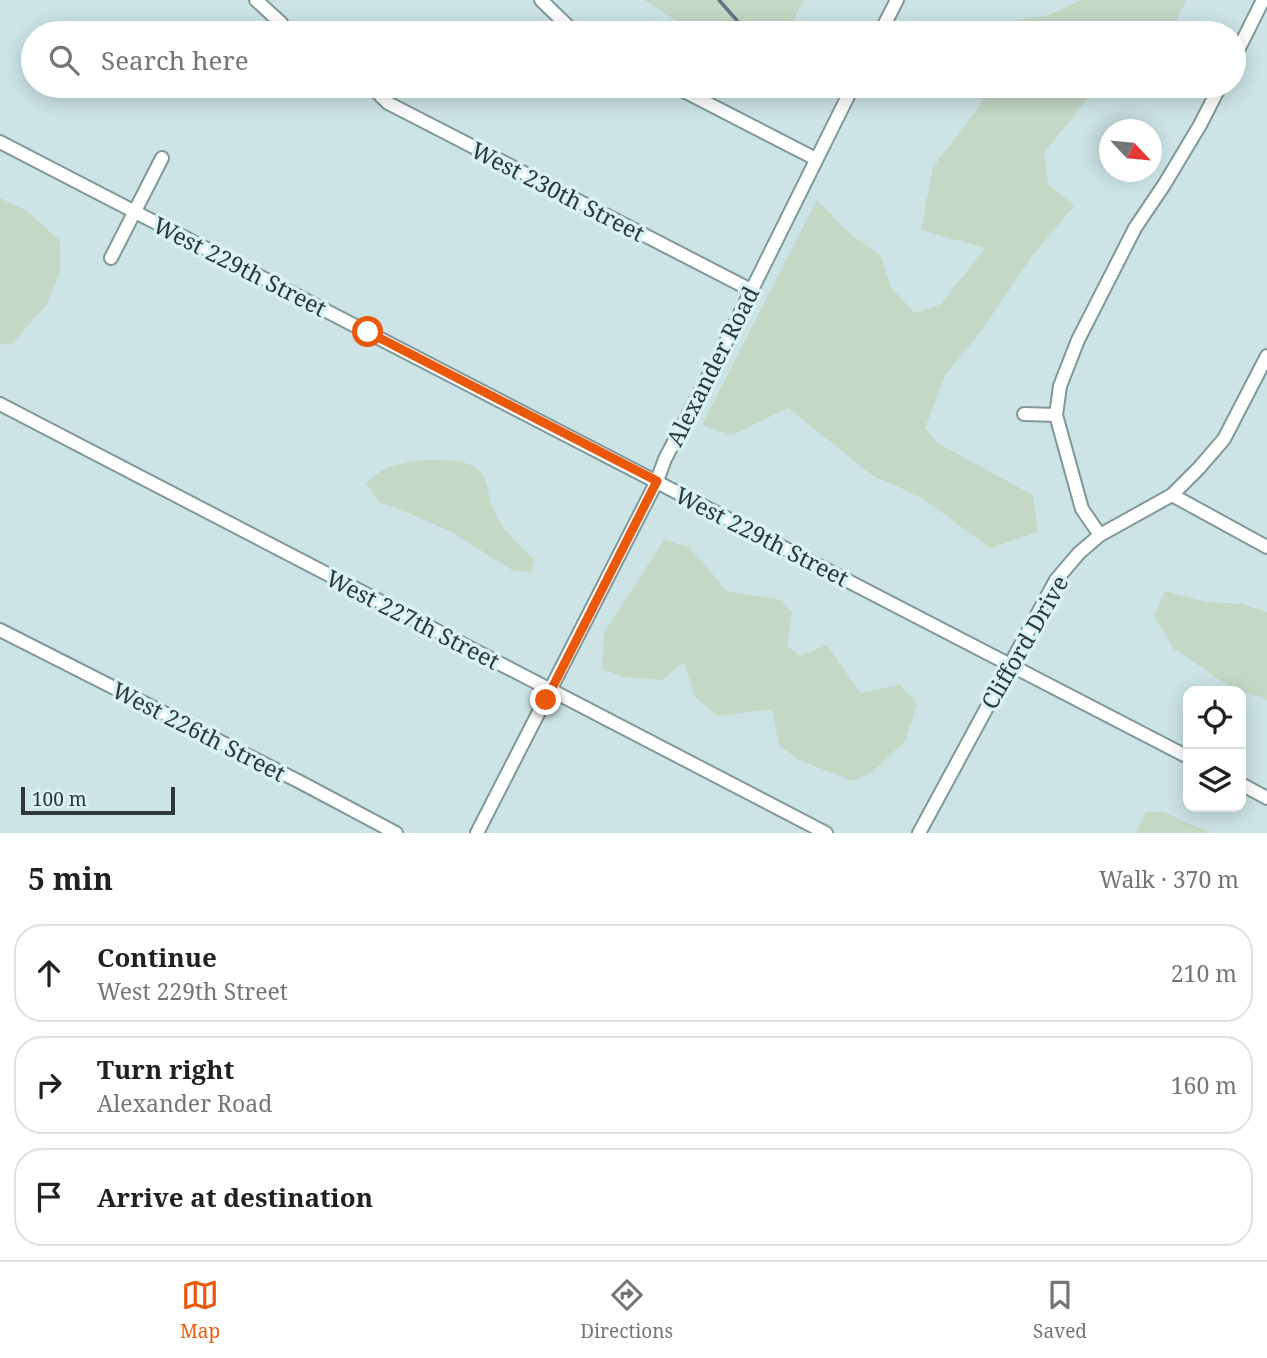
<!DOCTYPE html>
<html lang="en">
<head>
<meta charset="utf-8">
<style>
  body { margin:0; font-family:"Noto Serif",serif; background:#f2f2f2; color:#202124 }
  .controls { position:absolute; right:21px; bottom:21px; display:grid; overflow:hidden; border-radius:14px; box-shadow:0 4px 18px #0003 }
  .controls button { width:63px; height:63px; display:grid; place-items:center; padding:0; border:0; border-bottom:2px solid #e0e0e0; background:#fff; color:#202124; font:35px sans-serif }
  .compass { position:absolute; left:1099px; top:119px; width:63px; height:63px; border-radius:50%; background:#fff; box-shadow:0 4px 18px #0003; rotate:116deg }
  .scale { position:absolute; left:21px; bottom:18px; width:154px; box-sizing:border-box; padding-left:7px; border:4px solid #2f3839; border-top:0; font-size:19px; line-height:24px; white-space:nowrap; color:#2f3839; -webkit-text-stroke:5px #d9f2f4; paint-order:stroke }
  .stop { position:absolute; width:21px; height:21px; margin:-16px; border:5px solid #ea580c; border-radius:50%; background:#fff }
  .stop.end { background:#ea580c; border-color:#fff; box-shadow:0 2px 7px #0008 }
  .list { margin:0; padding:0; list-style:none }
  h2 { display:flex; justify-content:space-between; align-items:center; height:91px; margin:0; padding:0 28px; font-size:30px }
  h2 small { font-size:23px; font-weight:400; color:#757577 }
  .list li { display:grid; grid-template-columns:46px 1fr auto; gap:21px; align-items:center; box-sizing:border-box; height:98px; margin:0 14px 14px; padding:0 14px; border:2px solid #e0e0e0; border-radius:28px }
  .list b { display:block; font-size:26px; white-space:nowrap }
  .list p { margin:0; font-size:23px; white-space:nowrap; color:#757577 }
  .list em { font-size:23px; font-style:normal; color:#757577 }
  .icon { flex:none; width:38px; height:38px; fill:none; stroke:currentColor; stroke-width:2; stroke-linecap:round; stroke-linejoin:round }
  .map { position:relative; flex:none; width:1267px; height:833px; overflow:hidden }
  .search { position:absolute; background:#fff; box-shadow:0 4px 18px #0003; left:21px; right:21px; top:21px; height:77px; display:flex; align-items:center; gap:18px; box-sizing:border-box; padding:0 24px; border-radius:38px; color:#757577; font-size:26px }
  .sheet { height:427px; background:#fff }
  nav { display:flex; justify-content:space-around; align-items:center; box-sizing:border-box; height:98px; border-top:2px solid #e0e0e0; background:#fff; font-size:19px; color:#757577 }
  nav a { display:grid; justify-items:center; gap:4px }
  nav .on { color:#ea580c }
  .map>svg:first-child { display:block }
  .green { fill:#c5d7c5 }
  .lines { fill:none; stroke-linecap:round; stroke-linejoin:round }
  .stream { stroke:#667487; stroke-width:3.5 }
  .minor-casing { stroke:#819799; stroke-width:16 }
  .minor { stroke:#fff; stroke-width:12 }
  .route { stroke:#ea580c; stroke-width:9 }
  .labels { text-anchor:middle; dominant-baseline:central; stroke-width:7; stroke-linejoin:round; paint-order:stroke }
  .street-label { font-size:23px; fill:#2f3839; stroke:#d9f2f4 }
</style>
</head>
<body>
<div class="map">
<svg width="1267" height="833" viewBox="0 0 1267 833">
  <rect width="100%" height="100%" fill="#cce4e6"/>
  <g class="green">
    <path d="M 644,0 L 803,0 L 788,32 L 695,33 Z"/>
    <path d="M 1081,0 L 1187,0 L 1169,33 L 994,33 L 996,24 L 1049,15 Z"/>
    <path d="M 984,86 L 1120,86 L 1088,98 L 1044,153 L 1048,184 L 1074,206 L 1031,257 L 982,330 L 945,375 L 925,428 L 937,443 L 1033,495 L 1038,532 L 990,548 L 921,497 L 873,476 L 788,408 L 732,435 L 702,425 L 817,200 L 850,234 L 881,256 L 891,288 L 915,313 L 941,304 L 985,248 L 921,230 L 933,167 L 981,104 Z"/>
    <path d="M 0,198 L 27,211 L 60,241 L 60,272 L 47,304 L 11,345 L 0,344 Z"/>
    <path d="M 424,460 C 446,460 478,457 486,482 C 489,491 489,501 493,509 C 501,529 519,546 534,560 L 531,572 L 512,570 L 453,533 L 398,508 L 380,503 L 366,483 L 385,468 L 405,463 Z"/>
    <path d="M 664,540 L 688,547 L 711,572 L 726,591 L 780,600 L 792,612 L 787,646 L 800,656 L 827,645 L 860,693 L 900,685 L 917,704 L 905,741 L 872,772 L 853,781 L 799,760 L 779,745 L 772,709 L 718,716 L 695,697 L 684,662 L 662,680 L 624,677 L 602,669 L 604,633 Z"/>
    <path d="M 1165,591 L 1207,602 L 1243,604 L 1267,612 L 1267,700 L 1229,686 L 1174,649 L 1154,616 Z"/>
    <path d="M 1146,812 L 1164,812 L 1210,833 L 1136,833 Z"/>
  </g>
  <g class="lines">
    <path class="stream" d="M 719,0 L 748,33"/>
    <g class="minor-casing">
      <g id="minor">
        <path d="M 256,0 L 281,23"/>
        <path d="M 541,0 L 575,33"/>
        <path d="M 880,33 L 897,0"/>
        <path d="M 1234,58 L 1263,0"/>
        <path d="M 371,86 L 388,103 L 751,290"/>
        <path d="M 674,86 L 816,159"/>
        <path d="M 0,142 L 1188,757"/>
        <path d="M 111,258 L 162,158"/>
        <path d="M 0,404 L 826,833"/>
        <path d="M 1024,414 L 1056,415"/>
        <path d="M 1172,495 L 1267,547"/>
        <path d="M 1100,535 L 1082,509 L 1056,415 L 1060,386 L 1078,340 L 1135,228 L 1164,185 L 1200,125 L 1220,86"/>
        <path d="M 0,630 L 300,782 L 396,833"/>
        <path d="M 1241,784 L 1267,798"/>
        <path d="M 477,833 L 657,481 L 665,459 L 716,362 L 853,86"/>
        <path d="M 919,833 L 1056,580 L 1079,553 L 1100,535 L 1172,495 L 1199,468 L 1224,439 L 1267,356"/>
      </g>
    </g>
    <use href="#minor" class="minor"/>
  </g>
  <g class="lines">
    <path class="route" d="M 368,332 L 657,481 L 546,700"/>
  </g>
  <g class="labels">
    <g class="street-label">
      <text transform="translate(558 191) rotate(27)">West 230th Street</text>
      <text transform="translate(240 266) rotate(27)">West 229th Street</text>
      <text transform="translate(712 366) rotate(-63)">Alexander Road</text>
      <text transform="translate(762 536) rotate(27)">West 229th Street</text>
      <text transform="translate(413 619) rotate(27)">West 227th Street</text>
      <text transform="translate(1024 642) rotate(-60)">Clifford Drive</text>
      <text transform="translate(199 731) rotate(27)">West 226th Street</text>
    </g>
  </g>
</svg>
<div class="controls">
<button><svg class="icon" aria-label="locate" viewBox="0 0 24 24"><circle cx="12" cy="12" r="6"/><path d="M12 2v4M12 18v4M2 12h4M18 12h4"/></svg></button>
<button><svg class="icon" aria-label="layers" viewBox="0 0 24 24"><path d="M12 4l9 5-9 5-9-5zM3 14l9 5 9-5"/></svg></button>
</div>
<svg class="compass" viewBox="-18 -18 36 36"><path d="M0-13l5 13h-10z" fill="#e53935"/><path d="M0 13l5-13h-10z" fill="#757577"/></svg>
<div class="scale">100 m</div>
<div class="stop" style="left:368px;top:332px"></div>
<div class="stop end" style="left:546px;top:700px"></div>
<div class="search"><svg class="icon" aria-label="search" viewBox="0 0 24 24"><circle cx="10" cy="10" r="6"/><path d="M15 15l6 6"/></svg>Search here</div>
</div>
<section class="sheet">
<h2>5 min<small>Walk · 370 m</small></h2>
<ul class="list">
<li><svg class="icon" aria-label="ahead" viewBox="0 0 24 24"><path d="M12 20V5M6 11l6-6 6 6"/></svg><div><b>Continue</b><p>West 229th Street</p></div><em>210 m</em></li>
<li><svg class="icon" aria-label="right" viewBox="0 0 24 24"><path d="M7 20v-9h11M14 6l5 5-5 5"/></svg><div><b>Turn right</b><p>Alexander Road</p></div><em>160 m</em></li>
<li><svg class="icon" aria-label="arrive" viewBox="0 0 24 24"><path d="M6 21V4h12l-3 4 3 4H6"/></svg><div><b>Arrive at destination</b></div></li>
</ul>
</section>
<nav>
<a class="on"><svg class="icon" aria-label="map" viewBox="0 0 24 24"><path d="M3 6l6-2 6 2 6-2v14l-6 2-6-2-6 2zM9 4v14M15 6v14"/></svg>Map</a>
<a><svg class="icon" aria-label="directions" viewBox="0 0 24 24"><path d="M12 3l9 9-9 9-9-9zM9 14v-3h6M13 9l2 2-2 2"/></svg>Directions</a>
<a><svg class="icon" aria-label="saved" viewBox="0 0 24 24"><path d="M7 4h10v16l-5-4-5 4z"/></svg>Saved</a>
</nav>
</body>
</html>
